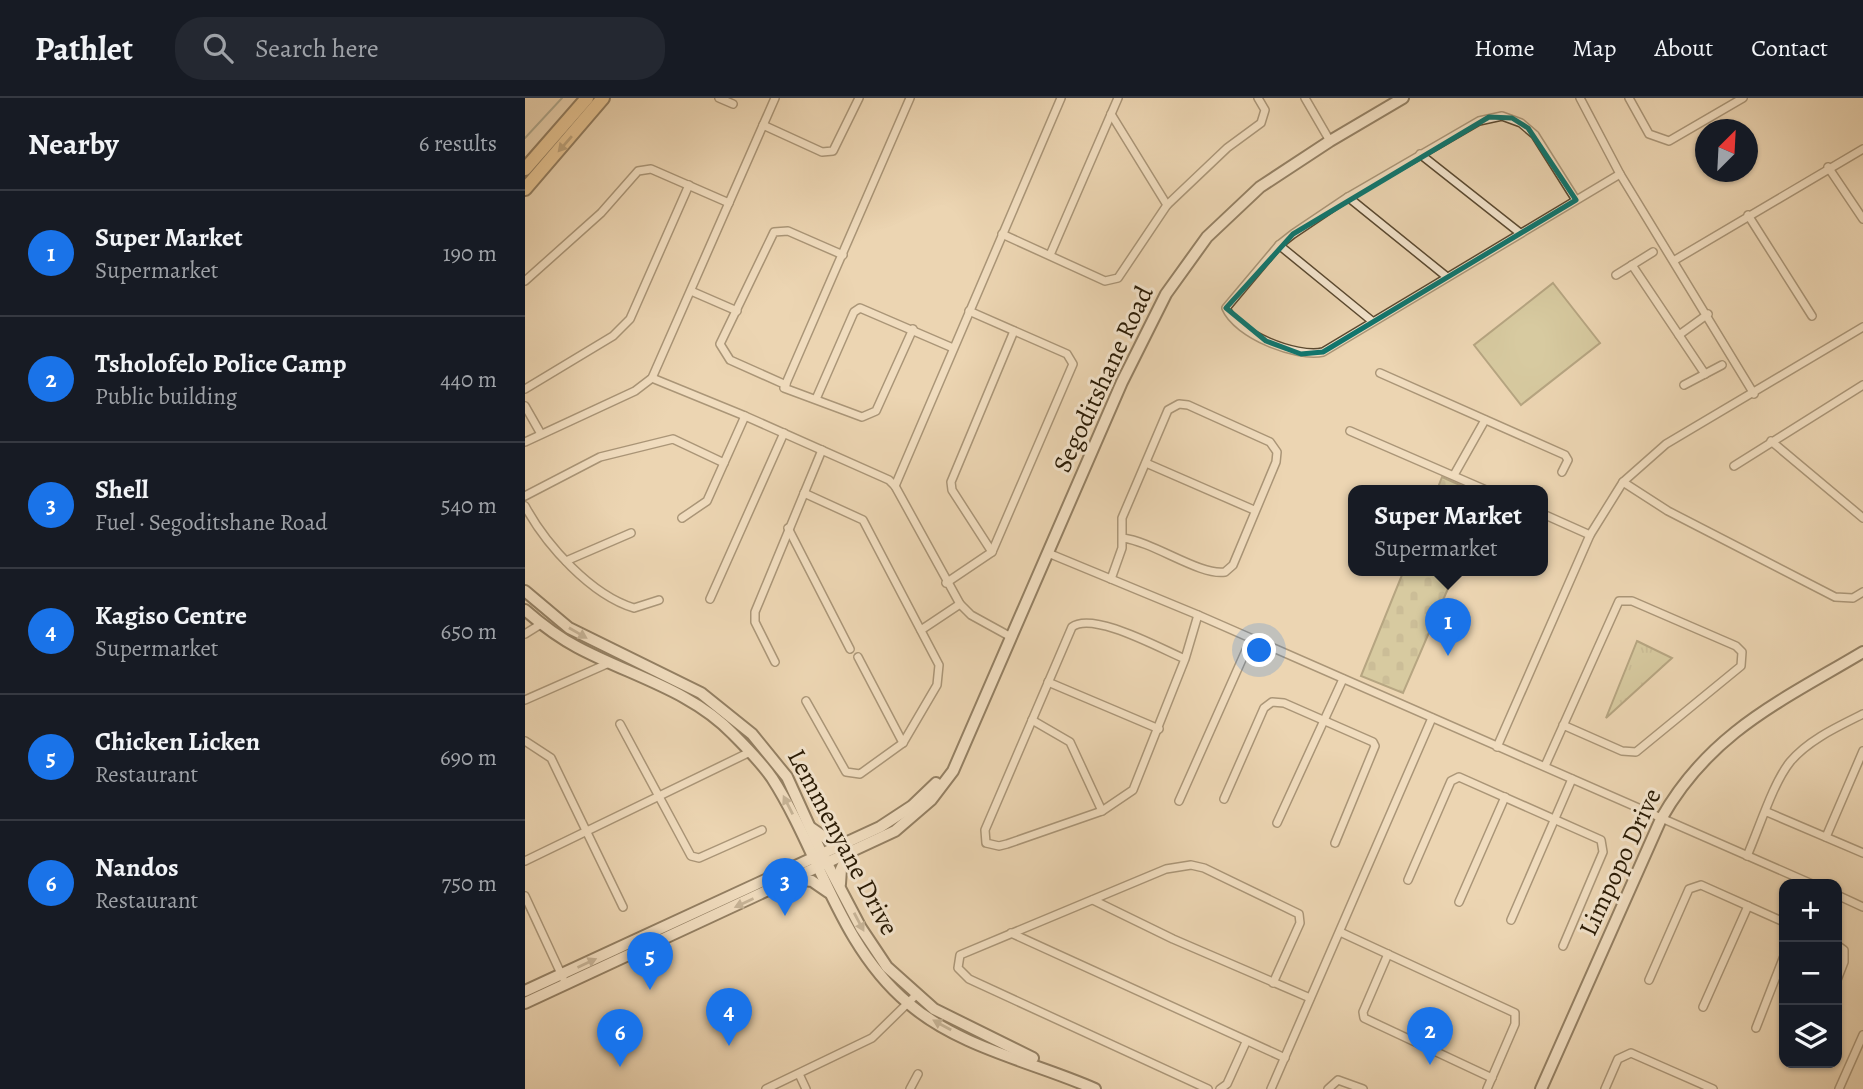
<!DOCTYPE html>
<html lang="en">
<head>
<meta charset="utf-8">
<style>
  body { margin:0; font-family:Alegreya,serif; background:#242831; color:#f1f3f6 }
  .controls { position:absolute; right:21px; bottom:21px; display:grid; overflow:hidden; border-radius:14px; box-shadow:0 2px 5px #0004 }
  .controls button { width:63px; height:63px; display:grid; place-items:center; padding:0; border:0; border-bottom:2px solid #363941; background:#171b24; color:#f1f3f6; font:35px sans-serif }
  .compass { position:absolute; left:1170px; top:21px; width:63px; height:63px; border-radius:50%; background:#171b24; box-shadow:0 2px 5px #0004; rotate:24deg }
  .you { position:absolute; left:735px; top:553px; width:24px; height:24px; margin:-18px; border:5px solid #fff; border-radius:50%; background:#1a73e8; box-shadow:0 0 0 10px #1a73e833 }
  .badge { display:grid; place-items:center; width:46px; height:46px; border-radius:50%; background:#1a73e8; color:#fff; font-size:23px; font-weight:700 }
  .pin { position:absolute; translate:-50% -58px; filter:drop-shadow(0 2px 4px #0008) }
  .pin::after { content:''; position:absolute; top:37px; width:24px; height:21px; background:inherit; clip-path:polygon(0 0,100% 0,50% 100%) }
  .popup { position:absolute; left:823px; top:387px; width:200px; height:91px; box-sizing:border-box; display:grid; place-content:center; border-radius:14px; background:#171b24; filter:drop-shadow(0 2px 5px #0005); font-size:23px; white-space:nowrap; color:#9ea1a6 }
  .popup b { font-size:26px; color:#f1f3f6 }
  .popup::after { content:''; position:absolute; left:50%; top:100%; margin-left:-14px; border:14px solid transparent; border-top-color:#171b24 }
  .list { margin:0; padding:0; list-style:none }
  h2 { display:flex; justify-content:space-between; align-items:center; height:91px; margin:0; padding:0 28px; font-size:30px }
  h2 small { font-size:23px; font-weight:400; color:#9ea1a6 }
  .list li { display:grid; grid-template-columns:46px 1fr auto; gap:21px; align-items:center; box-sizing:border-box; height:126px; padding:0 28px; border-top:2px solid #363941 }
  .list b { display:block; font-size:26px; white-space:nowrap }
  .list p { margin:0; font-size:23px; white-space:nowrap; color:#9ea1a6 }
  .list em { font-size:23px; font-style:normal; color:#9ea1a6 }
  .icon { flex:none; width:38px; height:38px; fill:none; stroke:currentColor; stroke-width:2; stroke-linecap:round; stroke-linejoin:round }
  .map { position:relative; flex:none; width:1338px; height:991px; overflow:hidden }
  header { display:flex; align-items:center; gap:42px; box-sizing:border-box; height:98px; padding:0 35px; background:#171b24; border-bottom:2px solid #363941 }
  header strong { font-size:33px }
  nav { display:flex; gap:38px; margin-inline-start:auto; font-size:24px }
  .search { width:490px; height:63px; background:#242831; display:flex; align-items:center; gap:18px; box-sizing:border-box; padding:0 24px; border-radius:28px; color:#9ea1a6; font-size:26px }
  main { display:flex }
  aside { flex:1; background:#171b24 }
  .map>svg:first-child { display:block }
  .grass { fill:url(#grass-tufts); stroke:#736b46; stroke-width:2 }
  .cemetery { fill:url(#cemetery-stones); stroke:#736b46; stroke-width:2 }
  .pitch { fill:#bdbc89; stroke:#736b46; stroke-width:2 }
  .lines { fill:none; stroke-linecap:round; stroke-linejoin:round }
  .stream { stroke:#6c7967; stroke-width:2 }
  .street-casing { stroke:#5a4930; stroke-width:10 }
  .secondary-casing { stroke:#291a04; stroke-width:14 }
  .primary-casing { stroke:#291a04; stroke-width:16 }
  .street { stroke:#f3e4cd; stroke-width:7 }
  .secondary { stroke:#f3e4cd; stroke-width:10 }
  .primary { stroke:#e6ba79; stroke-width:12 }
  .oneway { fill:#886a3e }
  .oneway2 { fill:#988973 }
  .marked { fill:none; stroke:#0f766e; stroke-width:5; stroke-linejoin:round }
  .labels { text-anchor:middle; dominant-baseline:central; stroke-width:6; stroke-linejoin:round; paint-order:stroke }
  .street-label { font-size:26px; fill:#291a04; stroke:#f3e4cd }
</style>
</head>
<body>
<header>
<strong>Pathlet</strong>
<div class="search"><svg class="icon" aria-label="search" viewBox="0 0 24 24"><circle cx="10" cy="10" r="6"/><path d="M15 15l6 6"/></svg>Search here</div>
<nav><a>Home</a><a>Map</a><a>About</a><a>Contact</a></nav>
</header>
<main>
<aside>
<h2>Nearby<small>6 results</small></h2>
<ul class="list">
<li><span class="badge">1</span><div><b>Super Market</b><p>Supermarket</p></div><em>190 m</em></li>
<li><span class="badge">2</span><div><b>Tsholofelo Police Camp</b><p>Public building</p></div><em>440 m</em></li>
<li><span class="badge">3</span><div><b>Shell</b><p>Fuel · Segoditshane Road</p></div><em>540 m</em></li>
<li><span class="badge">4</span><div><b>Kagiso Centre</b><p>Supermarket</p></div><em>650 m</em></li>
<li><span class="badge">5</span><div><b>Chicken Licken</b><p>Restaurant</p></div><em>690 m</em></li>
<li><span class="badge">6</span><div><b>Nandos</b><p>Restaurant</p></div><em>750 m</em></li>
</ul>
</aside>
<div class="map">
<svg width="1338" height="991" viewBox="0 0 1338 991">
  <defs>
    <pattern id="grass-tufts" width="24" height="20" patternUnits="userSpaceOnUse" patternTransform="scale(1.75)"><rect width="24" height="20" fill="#bdbc89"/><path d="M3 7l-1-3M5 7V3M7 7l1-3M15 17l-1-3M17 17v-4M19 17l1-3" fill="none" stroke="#a2a175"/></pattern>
    <pattern id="cemetery-stones" width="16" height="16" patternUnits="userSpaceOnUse" patternTransform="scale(1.75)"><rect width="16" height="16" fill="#bdbc89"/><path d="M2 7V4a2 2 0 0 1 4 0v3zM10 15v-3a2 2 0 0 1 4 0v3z" fill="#a2a175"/></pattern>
  </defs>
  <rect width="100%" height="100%" fill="#ecd5b2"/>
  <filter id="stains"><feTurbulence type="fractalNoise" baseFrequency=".00286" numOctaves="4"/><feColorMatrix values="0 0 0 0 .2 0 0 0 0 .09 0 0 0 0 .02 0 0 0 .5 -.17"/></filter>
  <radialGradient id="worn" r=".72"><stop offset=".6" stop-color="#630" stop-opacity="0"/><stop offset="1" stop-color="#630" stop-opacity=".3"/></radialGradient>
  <path class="grass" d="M 1112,543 L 1147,560 L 1081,620 Z"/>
  <g class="cemetery">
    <path d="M 917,379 L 946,392 L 912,392 Z"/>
    <path d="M 879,472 L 931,472 L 878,595 L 836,578 Z"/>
  </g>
  <path class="pitch" d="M 1028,185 L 1075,245 L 996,307 L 949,247 Z"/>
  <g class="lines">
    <path class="stream" d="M 0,40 L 37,0"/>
    <g class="street-casing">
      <g id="street">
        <path d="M 194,0 L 208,6"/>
        <path d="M 385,0 L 259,290 L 337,319 L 351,313 L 388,231"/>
        <path d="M 780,0 L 805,43"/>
        <path d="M 1055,0 L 1095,76 L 1229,296"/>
        <path d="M 1104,0 L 1124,36 L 1144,43 L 1218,0"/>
        <path d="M 586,16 L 642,107"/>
        <path d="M 238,27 L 297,54 L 308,53 L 334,0"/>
        <path d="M 895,56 L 995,135"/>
        <path d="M 1303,69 L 1338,121"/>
        <path d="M 823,99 L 922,179"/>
        <path d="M 1051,102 L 1010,37 L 996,25 L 977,18 L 954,23 L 823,99 L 768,136 L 754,147 L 701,210 C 712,236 771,260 798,254 L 1095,76"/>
        <path d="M 1223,117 L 1287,218"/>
        <path d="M 477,136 L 580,183 L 593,180 L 642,107 L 702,50 L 736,25 L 740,12 L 733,0"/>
        <path d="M 754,147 L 847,223"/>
        <path d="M 525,157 L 593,0"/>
        <path d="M 1150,162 L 1338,51"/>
        <path d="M 1107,167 L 1180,276"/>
        <path d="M 1091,177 L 1128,154"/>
        <path d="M 0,183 L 76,115 L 113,73 L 126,71 L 204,105"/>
        <path d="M 166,193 L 212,213"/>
        <path d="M 1154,237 L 1183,216"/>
        <path d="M 855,275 L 1040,357 L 1043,362 L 1037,374"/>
        <path d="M 127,280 L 220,318 L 364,382 L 370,388 L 435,506 L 446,517 L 486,539"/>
        <path d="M 261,287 L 205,262 L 195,246 L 249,134 L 263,133 L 318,157"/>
        <path d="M 1159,287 L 1197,267"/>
        <path d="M 0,291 L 88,238 L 105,221 L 164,87"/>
        <path d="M 291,301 L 329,214 L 335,210 L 428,250"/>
        <path d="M 0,308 L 16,336"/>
        <path d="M 825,333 L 961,392"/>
        <path d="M 1246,343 L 1338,420"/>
        <path d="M 0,344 L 110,293 L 127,280 L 250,0"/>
        <path d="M 621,365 L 729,412"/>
        <path d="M 1209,368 L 1338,287"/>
        <path d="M 929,377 L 960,322"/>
        <path d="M 1098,384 L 1143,413 L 1310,499 L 1328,500 L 1338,494"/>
        <path d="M 370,388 L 536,0"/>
        <path d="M 279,395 L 338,422 L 414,567 L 412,587 L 378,645 L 335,676 L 321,674 L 281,603"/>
        <path d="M 0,398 L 75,359 L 148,341 L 199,365"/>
        <path d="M 0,408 C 21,447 66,497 109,510 L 134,502"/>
        <path d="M 1018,416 L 1065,437"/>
        <path d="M 157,420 L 182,403 L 220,318"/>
        <path d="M 263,430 L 325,551"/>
        <path d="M 467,454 L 427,392 L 426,384 L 489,233"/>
        <path d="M 523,455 L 673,517 L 1287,786"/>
        <path d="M 41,463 L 106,435"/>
        <path d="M 586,481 L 597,450 L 597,420 L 643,312 L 654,306 L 663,307 L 745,344 L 752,354 L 751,364 L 708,467 L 700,474 C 675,478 629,444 598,440"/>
        <path d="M 421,485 L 467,454 L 548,266 L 542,256 L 444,213"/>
        <path d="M 185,501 L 259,335"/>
        <path d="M 396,532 L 435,506"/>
        <path d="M 0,536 L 16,526"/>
        <path d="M 333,559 L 378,645"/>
        <path d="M 660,561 C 636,551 568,513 547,529 L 460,732 L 461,745 L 474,748 L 482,746 L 577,713 L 608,692 L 660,561 L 673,517"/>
        <path d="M 250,564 L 230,524 L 230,514 L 297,352"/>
        <path d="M 523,584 L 634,631"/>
        <path d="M 0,602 L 84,565"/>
        <path d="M 507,622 L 545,644 L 577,713"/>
        <path d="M 95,626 L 166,758 L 174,760 L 237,732"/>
        <path d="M 0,643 L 26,660 L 98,809"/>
        <path d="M 972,649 L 1065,437 L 1098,384 L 1141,346 L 1338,229"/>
        <path d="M 1020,668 L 1094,503 L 1107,503 L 1211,548 L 1217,554 L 1216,568 L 1111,654 L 1097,653 L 1038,627"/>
        <path d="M 699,701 L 739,610 L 747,604 L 759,605 L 848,644 L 850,648 L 810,745"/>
        <path d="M 654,703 L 726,541"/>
        <path d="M 1242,714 L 1338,755"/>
        <path d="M 752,725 L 818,581"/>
        <path d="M 1301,739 L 1338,653"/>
        <path d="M 1222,758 C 1234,731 1248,685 1265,664 C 1283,642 1314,628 1338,616"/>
        <path d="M 0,763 L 225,654"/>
        <path d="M 883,782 L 926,683 L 934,679 L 1076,742 L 1078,754 L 1038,848"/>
        <path d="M 1312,797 L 1338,809"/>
        <path d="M 0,798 L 38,880"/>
        <path d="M 568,802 L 648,841 L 785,900"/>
        <path d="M 934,804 L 980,699"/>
        <path d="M 986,822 L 1047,681"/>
        <path d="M 815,834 L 990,915 L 990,926 L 962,991"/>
        <path d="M 486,835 L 760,960"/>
        <path d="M 1312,847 L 1319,852 L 1319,864 L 1312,882"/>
        <path d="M 863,856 L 838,914 L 839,920 L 967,980"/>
        <path d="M 1124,882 L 1164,791 L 1176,787 L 1259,824"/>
        <path d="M 1178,909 L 1223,808"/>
        <path d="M 1231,930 L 1259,858"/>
        <path d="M 274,976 L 281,991"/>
        <path d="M 241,991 L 347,940 L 391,897"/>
        <path d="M 385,991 L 393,976"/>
        <path d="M 683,991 L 444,881 L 433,870 L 435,857 L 641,771 L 666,767 L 679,770 L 774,816 L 775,825 L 748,885"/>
        <path d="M 695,991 L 702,986 L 721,944"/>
        <path d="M 746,991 L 907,620"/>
        <path d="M 803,991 L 813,982 L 838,991"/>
        <path d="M 1080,991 L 1093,961 L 1106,955 L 1188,991"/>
        <path d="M 1314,991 L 1338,937"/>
      </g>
    </g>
    <g class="secondary-casing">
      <g id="secondary">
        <path d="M 0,493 L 44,530 L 176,595 L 227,636 L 262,679 L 296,754 L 336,830 L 362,869 L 409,911 L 508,960"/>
        <path d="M 0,512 C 16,526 33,539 52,549 C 104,577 166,592 208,636 C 222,650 236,664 247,680 C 294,753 314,847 383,905 C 435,950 509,964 570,991"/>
        <path d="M 286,730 L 305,743 L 319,745"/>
        <path d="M 270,781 L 287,783 L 303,794"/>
        <path d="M 315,786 L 316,771 L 323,756"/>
        <path d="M 0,893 L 355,729 L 387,708 L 411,685"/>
        <path d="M 0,905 L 370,733 L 406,702 L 428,673 L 597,284 L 641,196 L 682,139 L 735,89 L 805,43 L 878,0"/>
        <path d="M 1016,991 L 1136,721 C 1185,634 1256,603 1338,554"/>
      </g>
    </g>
    <g class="primary-casing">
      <g id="primary">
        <path d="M 0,71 L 62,0"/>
        <path d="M 0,91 L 78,0"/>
      </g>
    </g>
    <use href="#street" class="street"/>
    <use href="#secondary" class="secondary"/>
    <use href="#primary" class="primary"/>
  </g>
  <defs><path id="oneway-solid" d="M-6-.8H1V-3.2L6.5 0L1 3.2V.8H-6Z" transform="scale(1.75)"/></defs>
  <use class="oneway" href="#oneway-solid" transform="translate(40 46) rotate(131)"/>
  <g class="oneway2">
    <use href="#oneway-solid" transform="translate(53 535) rotate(30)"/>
    <use href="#oneway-solid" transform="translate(263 707) rotate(-117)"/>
    <use href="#oneway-solid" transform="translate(219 805) rotate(155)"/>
    <use href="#oneway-solid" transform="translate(334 824) rotate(62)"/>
    <use href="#oneway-solid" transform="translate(62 865) rotate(-25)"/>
    <use href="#oneway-solid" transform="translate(417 927) rotate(-151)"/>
  </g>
  <path d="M0 0H1338V991H0ZM 964,19 L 987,20 L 1003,30 L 1051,102 L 798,254 L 776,256 L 741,243 L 701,210 L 768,136 Z" fill="#ecd5b2" fill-opacity=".55" fill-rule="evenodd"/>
  <path class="marked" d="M 964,19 L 987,20 L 1003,30 L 1051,102 L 798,254 L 776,256 L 741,243 L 701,210 L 768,136 Z"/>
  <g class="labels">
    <g class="street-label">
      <text transform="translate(578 281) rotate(-65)">Segoditshane Road</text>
      <text transform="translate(318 744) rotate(62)">Lemmenyane Drive</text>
      <text transform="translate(1095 764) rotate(-65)">Limpopo Drive</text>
    </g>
  </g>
  <rect width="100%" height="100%" filter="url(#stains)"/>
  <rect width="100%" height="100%" fill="url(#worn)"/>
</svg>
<div class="controls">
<button>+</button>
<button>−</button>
<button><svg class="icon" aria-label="layers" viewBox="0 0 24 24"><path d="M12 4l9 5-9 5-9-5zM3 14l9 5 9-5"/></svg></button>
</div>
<svg class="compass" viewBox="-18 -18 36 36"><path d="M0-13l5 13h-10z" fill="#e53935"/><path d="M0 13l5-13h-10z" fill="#9ea1a6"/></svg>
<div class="you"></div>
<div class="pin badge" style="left:923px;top:558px">1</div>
<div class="popup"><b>Super Market</b>Supermarket</div>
<div class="pin badge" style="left:905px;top:967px">2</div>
<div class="pin badge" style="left:260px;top:818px">3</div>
<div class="pin badge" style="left:204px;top:948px">4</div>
<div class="pin badge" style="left:125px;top:892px">5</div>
<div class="pin badge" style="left:95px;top:969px">6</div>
</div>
</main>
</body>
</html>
